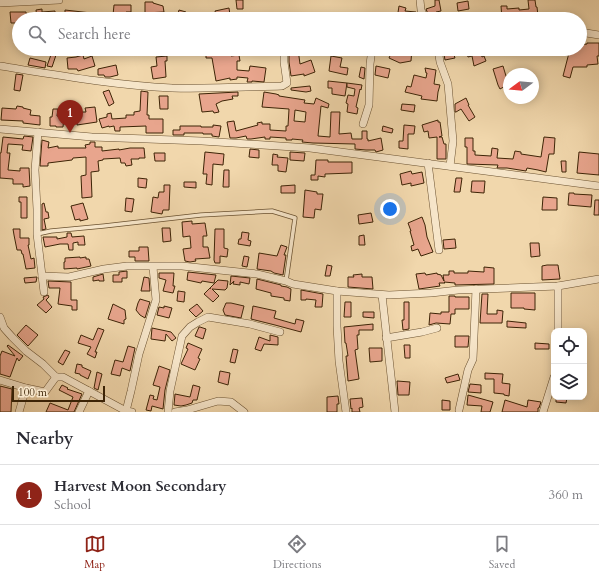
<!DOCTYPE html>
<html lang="en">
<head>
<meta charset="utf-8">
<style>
  body { margin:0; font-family:Cardo,serif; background:#f7f7f7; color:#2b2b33 }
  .controls { position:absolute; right:12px; bottom:12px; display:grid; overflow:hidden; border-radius:8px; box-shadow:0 2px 10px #0003 }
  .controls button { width:36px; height:36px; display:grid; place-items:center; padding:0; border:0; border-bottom:1px solid #e1e1e2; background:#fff; color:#2b2b33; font:20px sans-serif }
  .compass { position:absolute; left:503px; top:68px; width:36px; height:36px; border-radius:50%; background:#fff; box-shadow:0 2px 10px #0003; rotate:254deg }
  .scale { position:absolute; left:12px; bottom:10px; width:93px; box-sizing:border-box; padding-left:4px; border:2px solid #3d2406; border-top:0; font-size:11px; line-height:14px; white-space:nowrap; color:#3d2406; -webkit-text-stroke:3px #f6e5c9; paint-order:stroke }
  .you { position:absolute; left:390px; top:209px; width:14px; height:14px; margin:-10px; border:3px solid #fff; border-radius:50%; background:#1a73e8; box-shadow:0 0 0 6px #1a73e833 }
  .badge { display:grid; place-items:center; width:26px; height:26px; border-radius:50%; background:#8f2418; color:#fff; font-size:13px; font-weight:700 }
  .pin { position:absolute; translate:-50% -33px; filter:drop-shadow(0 1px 2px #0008) }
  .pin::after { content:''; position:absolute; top:21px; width:14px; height:12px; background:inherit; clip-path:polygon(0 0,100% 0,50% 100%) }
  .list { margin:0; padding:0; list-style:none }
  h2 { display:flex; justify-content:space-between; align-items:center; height:52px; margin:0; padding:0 16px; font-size:17px }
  h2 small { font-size:13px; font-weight:400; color:#7c7c81 }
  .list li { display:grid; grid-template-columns:26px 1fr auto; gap:12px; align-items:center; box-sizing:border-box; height:60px; padding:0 16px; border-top:1px solid #e1e1e2 }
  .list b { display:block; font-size:15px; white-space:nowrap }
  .list p { margin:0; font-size:13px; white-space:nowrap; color:#7c7c81 }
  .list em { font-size:13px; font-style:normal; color:#7c7c81 }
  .icon { flex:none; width:22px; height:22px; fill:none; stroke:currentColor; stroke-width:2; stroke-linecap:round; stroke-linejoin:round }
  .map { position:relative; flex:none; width:599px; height:412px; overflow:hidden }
  .search { position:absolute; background:#fff; box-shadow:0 2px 10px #0003; left:12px; right:12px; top:12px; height:44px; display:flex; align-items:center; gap:10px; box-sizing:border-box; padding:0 14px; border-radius:22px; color:#7c7c81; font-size:15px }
  .sheet { height:112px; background:#fff }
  nav { display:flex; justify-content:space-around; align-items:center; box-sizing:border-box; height:56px; border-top:1px solid #e1e1e2; background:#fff; font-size:11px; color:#7c7c81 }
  nav a { display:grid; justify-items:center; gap:2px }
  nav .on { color:#8f2418 }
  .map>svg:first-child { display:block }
  .building { fill:#e8a58d; stroke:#3d2406; fill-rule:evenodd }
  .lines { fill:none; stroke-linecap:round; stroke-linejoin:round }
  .service-casing { stroke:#6a5130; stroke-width:5 }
  .minor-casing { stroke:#6a5130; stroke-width:8 }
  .service { stroke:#f6e5c9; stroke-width:3.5 }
  .minor { stroke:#f6e5c9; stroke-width:7 }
</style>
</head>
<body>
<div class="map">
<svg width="599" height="412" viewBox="0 0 599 412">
  <rect width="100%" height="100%" fill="#f1d7ac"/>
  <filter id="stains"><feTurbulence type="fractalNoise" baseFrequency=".005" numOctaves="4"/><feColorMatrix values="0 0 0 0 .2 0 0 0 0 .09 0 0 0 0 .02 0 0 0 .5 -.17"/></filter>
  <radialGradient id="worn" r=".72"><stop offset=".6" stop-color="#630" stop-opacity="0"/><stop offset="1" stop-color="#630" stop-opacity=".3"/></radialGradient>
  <g class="building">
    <path d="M 236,0 L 243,0 L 243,9 L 237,9 Z"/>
    <path d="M 435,0 L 439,0 L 441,11 L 436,12 L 439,19 L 430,19 L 426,9 L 435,6 Z"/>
    <path d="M 528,0 L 535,0 L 536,7 L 537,7 L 538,16 L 528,17 L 528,19 L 502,19 L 501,6 L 507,6 L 507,9 L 519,8 L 519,10 L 529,9 Z"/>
    <path d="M 468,1 L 469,9 L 458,11 L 457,3 Z"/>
    <path d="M 145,2 L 153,2 L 153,3 L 163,6 L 164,12 L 145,13 Z"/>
    <path d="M 114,5 L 131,5 L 131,12 L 126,12 L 126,19 L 120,19 L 120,16 L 113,15 Z"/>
    <path d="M 399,6 L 406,8 L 405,11 L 416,12 L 415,19 L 397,19 Z"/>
    <path d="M 229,8 L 230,15 L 226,16 L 227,19 L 217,19 L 215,11 Z"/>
    <path d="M 42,9 L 42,12 L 55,11 L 55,19 L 37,19 L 36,10 Z"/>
    <path d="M 65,10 L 100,14 L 99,19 L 84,19 L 65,17 Z"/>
    <path d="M 179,10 L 186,12 L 185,19 L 177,17 Z"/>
    <path d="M 10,12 L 26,12 L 27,19 L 19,19 L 19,23 L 11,23 Z"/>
    <path d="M 587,43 L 599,43 L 599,56 L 597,56 L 598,64 L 587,65 L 587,67 L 573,67 L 570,78 L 563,76 L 570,49 L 580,49 L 580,45 L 587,44 Z"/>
    <path d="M 53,49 L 58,49 L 52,67 L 47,66 Z"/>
    <path d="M 109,49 L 119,49 L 119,54 L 110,55 Z"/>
    <path d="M 222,49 L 229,49 L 231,56 L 239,55 L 240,61 L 237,61 L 237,70 L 249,71 L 250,66 L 266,68 L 264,82 L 252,81 L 252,82 L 247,82 L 248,78 L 237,77 L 237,79 L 230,80 L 230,78 L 216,81 L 212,58 L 206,58 L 206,53 L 223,53 Z"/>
    <path d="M 292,49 L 298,49 L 300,64 L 311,60 L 315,72 L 304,76 L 304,74 L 291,76 L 289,62 L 289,51 L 292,50 Z"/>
    <path d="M 393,49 L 412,49 L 411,61 L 400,63 L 389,58 Z"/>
    <path d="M 443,49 L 452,49 L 455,58 L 445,60 Z"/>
    <path d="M 465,49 L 479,49 L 482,57 L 484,56 L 486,61 L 474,66 L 472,56 L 468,57 Z"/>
    <path d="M 83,55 L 84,59 L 92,56 L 95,66 L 78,71 L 77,69 L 68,69 L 67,58 L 76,57 Z"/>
    <path d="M 167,56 L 167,61 L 165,61 L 166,77 L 153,79 L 151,67 L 157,66 L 156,57 Z"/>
    <path d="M 331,56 L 342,58 L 340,67 L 348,68 L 347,75 L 329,71 Z"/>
    <path d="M 30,58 L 46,62 L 45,68 L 28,65 Z"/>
    <path d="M 116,65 L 118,75 L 110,77 L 105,77 L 104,75 L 98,75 L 98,69 Z"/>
    <path d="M 376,66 L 390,69 L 388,78 L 375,75 Z"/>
    <path d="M 503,66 L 506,76 L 509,81 L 509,84 L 500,89 L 498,85 L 493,69 Z"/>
    <path d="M 361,67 L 365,68 L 364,79 L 359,77 Z"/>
    <path d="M 425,68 L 436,70 L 434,84 L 440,85 L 438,92 L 437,101 L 421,99 L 422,96 L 405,92 L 407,86 L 411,87 L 414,75 L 426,78 L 427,73 L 426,73 Z"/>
    <path d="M 16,74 L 23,75 L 20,91 L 14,90 Z"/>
    <path d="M 328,81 L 347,83 L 345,96 L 332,94 L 332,88 L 328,88 Z"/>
    <path d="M 347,83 L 362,85 L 361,90 L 360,89 L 356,107 L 358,108 L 357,114 L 347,112 L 348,104 L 346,103 L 348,95 L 354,96 L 355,89 L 347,87 Z"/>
    <path d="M 310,86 L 311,91 L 306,92 L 291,90 L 291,88 Z"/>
    <path d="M 109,90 L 114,103 L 109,106 L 103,92 Z"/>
    <path d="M 141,91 L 148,92 L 147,115 L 149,115 L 149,119 L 163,119 L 163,133 L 146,133 L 146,126 L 120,127 L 120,131 L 115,131 L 114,126 L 109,127 L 109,126 L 102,128 L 99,119 L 107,117 L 107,114 L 111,113 L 112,119 L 126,118 L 126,115 L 134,115 L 134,112 L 140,111 Z"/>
    <path d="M 238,92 L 238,96 L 232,96 L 233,99 L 222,101 L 216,104 L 219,112 L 214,113 L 213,111 L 202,112 L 199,94 Z"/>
    <path d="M 264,92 L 276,94 L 279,95 L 279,96 L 305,100 L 304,103 L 314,104 L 316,98 L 329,104 L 328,108 L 321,106 L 318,136 L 330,137 L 331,112 L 340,112 L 339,134 L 351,133 L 352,139 L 362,139 L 362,131 L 367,131 L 367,139 L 368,139 L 368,141 L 381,138 L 383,150 L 376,152 L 375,150 L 366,150 L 355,149 L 355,144 L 313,143 L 302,142 L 303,140 L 292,139 L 292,140 L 286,140 L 286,138 L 270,137 L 270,139 L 265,139 L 265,137 L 251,139 L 247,139 L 246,136 L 236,138 L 230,138 L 227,122 L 234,121 L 236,131 L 258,125 L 257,123 L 262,122 L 262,124 L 270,124 L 270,130 L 286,131 L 286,126 L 288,126 L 289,109 L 262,107 ZM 295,110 L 306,112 L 305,122 L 294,121 Z"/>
    <path d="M 159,96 L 168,96 L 168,109 L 160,109 Z"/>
    <path d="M 466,98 L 469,105 L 468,105 L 475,117 L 469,121 L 461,109 L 456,112 L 455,112 L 455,104 Z"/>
    <path d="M 402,104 L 415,105 L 414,112 L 401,110 Z"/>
    <path d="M 17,106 L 23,107 L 23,108 L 31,110 L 30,115 L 40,116 L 40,125 L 23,123 L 23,121 L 1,120 L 2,108 L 16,109 Z"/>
    <path d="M 95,107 L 97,122 L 77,125 L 77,112 L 86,112 L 85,108 Z"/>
    <path d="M 53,109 L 58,109 L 57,116 L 64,117 L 63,127 L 56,127 L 56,126 L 50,126 L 50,117 L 52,117 Z"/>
    <path d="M 438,120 L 438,122 L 440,122 L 442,136 L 439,137 L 442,137 L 444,144 L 446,144 L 446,159 L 437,159 L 437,137 L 429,138 L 428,131 L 424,132 L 422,125 Z"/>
    <path d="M 213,125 L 221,126 L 219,137 L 212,136 L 212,134 L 203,134 L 203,133 L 184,133 L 184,135 L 173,135 L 173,130 L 180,130 L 180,126 L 201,126 L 201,127 L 213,127 Z"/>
    <path d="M 404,125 L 415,126 L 414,134 L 408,134 L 408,149 L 399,148 L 399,141 L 403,141 Z"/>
    <path d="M 383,126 L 393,129 L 392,133 L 382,131 Z"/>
    <path d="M 24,136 L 33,137 L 31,151 L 22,150 L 23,145 L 8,144 L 7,153 L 10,153 L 8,170 L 20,171 L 20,168 L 29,168 L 30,186 L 23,187 L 23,184 L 13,184 L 13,179 L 0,178 L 0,153 L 1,153 L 3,137 L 23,139 Z"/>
    <path d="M 544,137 L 555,138 L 554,154 L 549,154 L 546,172 L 538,170 L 527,168 L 526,171 L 507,168 L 497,168 L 498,165 L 467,164 L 467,147 L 465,147 L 465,138 L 473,138 L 473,151 L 475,151 L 475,155 L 491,156 L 492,148 L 498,149 L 497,158 L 513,159 L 515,151 L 521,152 L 521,154 L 541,157 Z"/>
    <path d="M 42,140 L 49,142 L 48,148 L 58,146 L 58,148 L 86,148 L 85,145 L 90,144 L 90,142 L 95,142 L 95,147 L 102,147 L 102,151 L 119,149 L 119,150 L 130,148 L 144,148 L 145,158 L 139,158 L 139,159 L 131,159 L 132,165 L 126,166 L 125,163 L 121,163 L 120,158 L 103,159 L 103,160 L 98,161 L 99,171 L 91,172 L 92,197 L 82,198 L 81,176 L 86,175 L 86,157 L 73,158 L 72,160 L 48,163 L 48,166 L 40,166 Z"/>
    <path d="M 250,149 L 259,150 L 259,158 L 249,157 Z"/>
    <path d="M 205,152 L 224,154 L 223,165 L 213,164 L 212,185 L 206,184 L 207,174 L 203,174 Z"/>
    <path d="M 290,152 L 305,153 L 304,161 L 290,160 Z"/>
    <path d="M 579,152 L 599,154 L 599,175 L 577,173 Z"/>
    <path d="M 154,153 L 165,153 L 165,161 L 155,161 Z"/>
    <path d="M 273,154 L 278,155 L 277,157 L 288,158 L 286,172 L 278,171 L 278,165 L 272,165 Z"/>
    <path d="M 316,160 L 328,160 L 328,162 L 352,162 L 352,173 L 325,174 L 325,177 L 318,176 L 318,180 L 311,180 L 311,175 L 315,175 Z"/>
    <path d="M 561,161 L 566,161 L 566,172 L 562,172 Z"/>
    <path d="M 224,170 L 229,170 L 229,187 L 223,187 Z"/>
    <path d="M 411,171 L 412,174 L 422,172 L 424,183 L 411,186 L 411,183 L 402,185 L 400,174 Z"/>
    <path d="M 138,178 L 147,179 L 146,188 L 138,187 Z"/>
    <path d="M 456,178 L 462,178 L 460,192 L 454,192 Z"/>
    <path d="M 472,181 L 485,181 L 484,193 L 471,192 Z"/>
    <path d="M 184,182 L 196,182 L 196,188 L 184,187 Z"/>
    <path d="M 164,185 L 170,185 L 169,210 L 163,210 L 162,214 L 151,212 L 153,197 L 158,198 L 159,192 L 164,192 Z"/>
    <path d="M 295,185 L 295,193 L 281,193 L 281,186 Z"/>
    <path d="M 305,190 L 317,192 L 317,194 L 323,194 L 321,210 L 315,209 L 314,218 L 303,217 Z"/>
    <path d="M 569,193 L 574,193 L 574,194 L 592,195 L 591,207 L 568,205 Z"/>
    <path d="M 19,197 L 27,197 L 27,218 L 21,218 L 21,202 L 19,202 Z"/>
    <path d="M 543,197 L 557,198 L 557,210 L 542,210 Z"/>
    <path d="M 126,198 L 134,199 L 132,212 L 125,211 Z"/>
    <path d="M 595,200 L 599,200 L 599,215 L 594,215 Z"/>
    <path d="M 44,203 L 46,212 L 48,212 L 49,218 L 44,219 L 46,229 L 42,230 L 42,204 Z"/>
    <path d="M 83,203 L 88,219 L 80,221 L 80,219 L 75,220 L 71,206 Z"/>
    <path d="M 371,213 L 373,222 L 359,224 L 358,215 Z"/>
    <path d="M 422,217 L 425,225 L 427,237 L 433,252 L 421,256 L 418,249 L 412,251 L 411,246 L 414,245 L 410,231 L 411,231 L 408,223 Z"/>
    <path d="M 192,221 L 192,224 L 205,223 L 207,236 L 203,236 L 203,247 L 208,247 L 210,258 L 195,259 L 196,261 L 190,262 L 185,261 L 183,249 L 191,248 L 190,236 L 183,237 L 182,222 Z"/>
    <path d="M 162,228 L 170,228 L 171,241 L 163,242 Z"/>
    <path d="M 13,229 L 20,229 L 20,238 L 29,238 L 29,245 L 28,245 L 31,259 L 34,258 L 35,268 L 26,269 L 23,254 L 22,254 L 21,250 L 17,250 L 14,235 Z"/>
    <path d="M 215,229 L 224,229 L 224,248 L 228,249 L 227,257 L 220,256 L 220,263 L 215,263 L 214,260 Z"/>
    <path d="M 242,232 L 249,233 L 248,240 L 251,241 L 250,246 L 238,244 L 239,239 L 241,239 Z"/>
    <path d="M 67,233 L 71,233 L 72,237 L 84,236 L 85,245 L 78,245 L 78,242 L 73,243 L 73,250 L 69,250 L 68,244 L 60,244 L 45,247 L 43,237 L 57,237 L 57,239 L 67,237 Z"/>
    <path d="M 364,235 L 365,245 L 359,245 L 359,236 Z"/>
    <path d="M 455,239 L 456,248 L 444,249 L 443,240 Z"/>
    <path d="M 530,243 L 539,243 L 540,256 L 531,257 Z"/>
    <path d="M 281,245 L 287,247 L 284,255 L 286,255 L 283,275 L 274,273 L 271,271 L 257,269 L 259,253 L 277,256 Z"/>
    <path d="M 139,247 L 148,247 L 149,261 L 135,261 L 135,257 L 129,257 L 129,251 L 139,251 Z"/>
    <path d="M 244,256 L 249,257 L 247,267 L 242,266 Z"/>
    <path d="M 80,257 L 80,258 L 86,257 L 86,259 L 89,259 L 91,266 L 77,269 L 77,268 L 64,269 L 64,262 L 65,262 L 65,258 Z"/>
    <path d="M 327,265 L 332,266 L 330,276 L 325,276 Z"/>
    <path d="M 547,265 L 558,265 L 560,279 L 542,280 L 542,266 Z"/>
    <path d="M 484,267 L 494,268 L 494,284 L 455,285 L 455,283 L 444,282 L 445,283 L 439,283 L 440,286 L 419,289 L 416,274 L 425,273 L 426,275 L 437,273 L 437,274 L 441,275 L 444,281 L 443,275 L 449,275 L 449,271 L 454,271 L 454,273 L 468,273 L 468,271 L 484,272 Z"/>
    <path d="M 127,271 L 127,278 L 122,278 L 122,282 L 113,282 L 113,275 L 119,275 L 119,272 Z"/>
    <path d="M 188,272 L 216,275 L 214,283 L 202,281 L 201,283 L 187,280 Z"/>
    <path d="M 159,273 L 174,273 L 173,286 L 175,286 L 173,293 L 163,291 L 166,280 L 159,278 Z"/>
    <path d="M 103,274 L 104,281 L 99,281 L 99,280 L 93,281 L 93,277 Z"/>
    <path d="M 362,274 L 362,277 L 372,277 L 373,289 L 348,287 L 348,277 L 354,277 L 353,275 Z"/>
    <path d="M 231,276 L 250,278 L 249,284 L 240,282 L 240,285 L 233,284 L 234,281 L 230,285 Z"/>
    <path d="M 37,277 L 36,282 L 25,283 L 24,278 Z"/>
    <path d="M 144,277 L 149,278 L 150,291 L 141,291 Z"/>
    <path d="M 257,279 L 281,285 L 281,286 L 287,287 L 291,289 L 290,301 L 284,300 L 284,298 L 271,296 L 271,293 L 256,289 Z"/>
    <path d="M 218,280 L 228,281 L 227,288 L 225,290 L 212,289 L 219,296 L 213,302 L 204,294 L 210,288 L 211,288 L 210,288 Z"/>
    <path d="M 48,281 L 71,282 L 71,300 L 77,300 L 77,310 L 72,310 L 72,306 L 58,304 L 60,288 L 49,288 Z"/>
    <path d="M 301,290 L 323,294 L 322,307 L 315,307 L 316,300 L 306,299 L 306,300 L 301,300 Z"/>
    <path d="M 178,291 L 185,292 L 184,302 L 177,301 Z"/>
    <path d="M 511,293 L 535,293 L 535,310 L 524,309 L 524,308 L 511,308 Z"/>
    <path d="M 482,294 L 488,294 L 487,314 L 497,314 L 497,310 L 503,311 L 502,323 L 480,323 Z"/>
    <path d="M 48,295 L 49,297 L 46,300 L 52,307 L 46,313 L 37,305 L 44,299 L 43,297 Z"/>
    <path d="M 449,296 L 455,296 L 455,297 L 469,297 L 469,309 L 455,309 L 455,314 L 451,314 L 450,324 L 436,323 L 429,325 L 430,313 L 441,314 L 441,312 L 449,312 Z"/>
    <path d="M 140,299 L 150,302 L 145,318 L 140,315 L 136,310 L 138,303 Z"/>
    <path d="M 345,302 L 351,302 L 351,317 L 344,317 Z"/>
    <path d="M 404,302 L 409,302 L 409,329 L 403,330 L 402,320 L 404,320 Z"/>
    <path d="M 226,303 L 231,303 L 244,306 L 241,318 L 225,315 L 223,310 Z"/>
    <path d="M 113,304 L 125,310 L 126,319 L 124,320 L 124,324 L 108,319 Z"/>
    <path d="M 197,304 L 203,311 L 196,317 L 189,310 Z"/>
    <path d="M 164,306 L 172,308 L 169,318 L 157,315 L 159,307 L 164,308 Z"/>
    <path d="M 253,306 L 276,311 L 274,318 L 295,324 L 296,319 L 304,321 L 301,332 L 275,325 L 251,319 Z"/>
    <path d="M 363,312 L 374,312 L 374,318 L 363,317 Z"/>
    <path d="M 507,321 L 526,323 L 526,328 L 507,327 Z"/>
    <path d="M 373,324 L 373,330 L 359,330 L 359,335 L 357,335 L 358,349 L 355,350 L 359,379 L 348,381 L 346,356 L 348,356 L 346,343 L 345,343 L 344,327 Z"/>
    <path d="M 26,325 L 38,335 L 28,346 L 17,335 Z"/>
    <path d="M 199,327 L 200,327 L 206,329 L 203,339 L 195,336 Z"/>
    <path d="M 98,328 L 104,330 L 95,352 L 97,352 L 95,358 L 87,354 L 91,347 L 78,343 L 81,335 L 93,340 Z"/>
    <path d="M 152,328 L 171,332 L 176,338 L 172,341 L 166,334 L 165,341 L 151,339 Z"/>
    <path d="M 270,335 L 278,337 L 278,345 L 264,344 L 261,351 L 255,349 L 259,337 L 270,341 Z"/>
    <path d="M 455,336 L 469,336 L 468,347 L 455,347 Z"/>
    <path d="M 188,343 L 202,349 L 198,358 L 200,359 L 195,370 L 181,364 L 188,349 L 186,348 Z"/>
    <path d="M 535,343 L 549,344 L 549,349 L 535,349 Z"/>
    <path d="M 8,345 L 23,356 L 19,361 L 17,358 L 10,377 L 0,374 L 0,356 L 2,351 L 15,356 L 7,346 Z"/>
    <path d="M 404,345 L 410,345 L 410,358 L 405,358 Z"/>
    <path d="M 128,346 L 135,348 L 130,371 L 122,368 L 120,376 L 111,374 L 115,360 L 123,362 Z"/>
    <path d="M 369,348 L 382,348 L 382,361 L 370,362 Z"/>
    <path d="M 233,349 L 238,350 L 235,363 L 230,362 Z"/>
    <path d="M 65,350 L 70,352 L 63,365 L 58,362 Z"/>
    <path d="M 77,364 L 82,365 L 82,367 L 91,371 L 88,379 L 80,375 L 80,374 L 75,373 Z"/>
    <path d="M 159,366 L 170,370 L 165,390 L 163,409 L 152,406 L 151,411 L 146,410 L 150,395 L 154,396 L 153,399 L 157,400 L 160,387 L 153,385 Z"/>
    <path d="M 220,371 L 230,373 L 228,385 L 218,382 Z"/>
    <path d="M 97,372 L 102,374 L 98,390 L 94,388 Z"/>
    <path d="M 485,373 L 503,374 L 502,383 L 510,384 L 509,396 L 504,395 L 504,394 L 494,393 L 494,379 L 485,379 Z"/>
    <path d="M 458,374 L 460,380 L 447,383 L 445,378 Z"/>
    <path d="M 397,381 L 410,382 L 409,395 L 398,395 Z"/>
    <path d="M 470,384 L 481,385 L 481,393 L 468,392 Z"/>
    <path d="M 62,385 L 68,388 L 67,389 L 82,394 L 74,412 L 46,412 L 50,403 L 68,410 L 73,397 L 59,390 Z"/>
    <path d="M 193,385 L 200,387 L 197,400 L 193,400 L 192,403 L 186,405 L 181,406 L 174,405 L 175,394 L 190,397 Z"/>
    <path d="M 0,386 L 12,389 L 11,412 L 0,412 Z"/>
    <path d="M 468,395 L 493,402 L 490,412 L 481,412 L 482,406 L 467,405 Z"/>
    <path d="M 338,396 L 339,404 L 337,404 L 337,412 L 327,412 L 327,397 Z"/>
    <path d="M 556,397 L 567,398 L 566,403 L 556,402 Z"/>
    <path d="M 362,398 L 363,407 L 359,408 L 360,412 L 352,412 L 352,408 L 351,409 L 350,399 Z"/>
    <path d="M 442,400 L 450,401 L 450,410 L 442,410 Z"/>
    <path d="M 505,400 L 527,407 L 528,400 L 541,402 L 539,408 L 538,408 L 538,412 L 502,412 Z"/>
  </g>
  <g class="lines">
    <g class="service-casing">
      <path id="service" d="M 37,234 L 51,231 L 104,226 L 201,215 L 272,211 L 295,218 L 286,281"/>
    </g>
    <g class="minor-casing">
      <g id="minor">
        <path d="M 420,0 L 421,10 L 425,19"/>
        <path d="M 0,3 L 59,0"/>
        <path d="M 580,32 L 599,35"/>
        <path d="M 438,49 L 440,62 L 448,84 L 453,141 L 450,166"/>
        <path d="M 0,66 C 57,75 114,85 172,88 C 209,89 246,87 282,86 L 287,83 L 284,62 L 284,49"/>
        <path d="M 363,124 L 369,105 L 370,64 L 372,49"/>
        <path d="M 0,129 L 92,137 L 202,141 L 310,148 L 599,186"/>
        <path d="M 38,132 L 35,170 L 37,209 L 37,234 L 44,292"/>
        <path d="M 428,163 L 439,250"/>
        <path d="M 42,276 L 69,277 L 104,269 L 127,266 L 182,266 L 257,274 L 286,281 L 293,284 L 337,291 L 389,295 L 431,293 L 458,290 L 558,286 L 599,279"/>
        <path d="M 558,286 L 558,331"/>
        <path d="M 337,291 L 337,326 L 339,361 L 346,412"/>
        <path d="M 382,295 L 395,412"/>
        <path d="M 0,317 L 4,328 L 12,337 L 26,351 L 43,364 L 56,377"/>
        <path d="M 386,338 L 422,332 L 437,328"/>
        <path d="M 0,380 L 26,388 L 45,392 L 56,377 L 63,377 L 126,411 L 132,412"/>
        <path d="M 459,410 L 468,370 L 473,359 L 476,289"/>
        <path d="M 126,411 L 131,391 L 139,354 L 156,300 L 153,267"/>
        <path d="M 19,412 L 26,388"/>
        <path d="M 79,412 L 89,391"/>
        <path d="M 168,412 L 170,391 L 182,336 L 190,327 L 198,322 L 208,317 L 250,324 L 280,332"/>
        <path d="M 175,412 L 187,410 L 218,401 L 231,402 L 244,412"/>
        <path d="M 543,412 L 554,377"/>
      </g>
    </g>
    <use href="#service" class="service"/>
    <use href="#minor" class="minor"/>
  </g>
  <rect width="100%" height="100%" filter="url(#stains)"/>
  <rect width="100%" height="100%" fill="url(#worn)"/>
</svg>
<div class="controls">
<button><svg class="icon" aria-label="locate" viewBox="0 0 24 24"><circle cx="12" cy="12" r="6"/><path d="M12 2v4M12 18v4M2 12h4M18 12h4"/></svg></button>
<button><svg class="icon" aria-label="layers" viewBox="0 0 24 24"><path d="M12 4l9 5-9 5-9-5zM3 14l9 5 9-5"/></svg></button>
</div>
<svg class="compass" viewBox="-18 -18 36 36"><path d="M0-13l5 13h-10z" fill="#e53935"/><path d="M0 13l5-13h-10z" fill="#7c7c81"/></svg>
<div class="scale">100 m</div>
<div class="you"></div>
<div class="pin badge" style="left:70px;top:133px">1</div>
<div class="search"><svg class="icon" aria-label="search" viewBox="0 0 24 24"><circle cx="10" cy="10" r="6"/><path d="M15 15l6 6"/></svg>Search here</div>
</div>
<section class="sheet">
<h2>Nearby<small></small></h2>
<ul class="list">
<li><span class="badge">1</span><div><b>Harvest Moon Secondary</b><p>School</p></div><em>360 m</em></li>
</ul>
</section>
<nav>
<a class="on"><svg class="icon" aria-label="map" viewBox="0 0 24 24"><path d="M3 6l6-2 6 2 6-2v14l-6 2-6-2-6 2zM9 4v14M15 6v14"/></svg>Map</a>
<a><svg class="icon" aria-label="directions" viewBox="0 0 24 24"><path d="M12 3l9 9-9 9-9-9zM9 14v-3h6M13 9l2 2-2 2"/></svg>Directions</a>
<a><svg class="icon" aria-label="saved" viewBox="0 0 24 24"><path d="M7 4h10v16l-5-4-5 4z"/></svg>Saved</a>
</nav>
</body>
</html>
